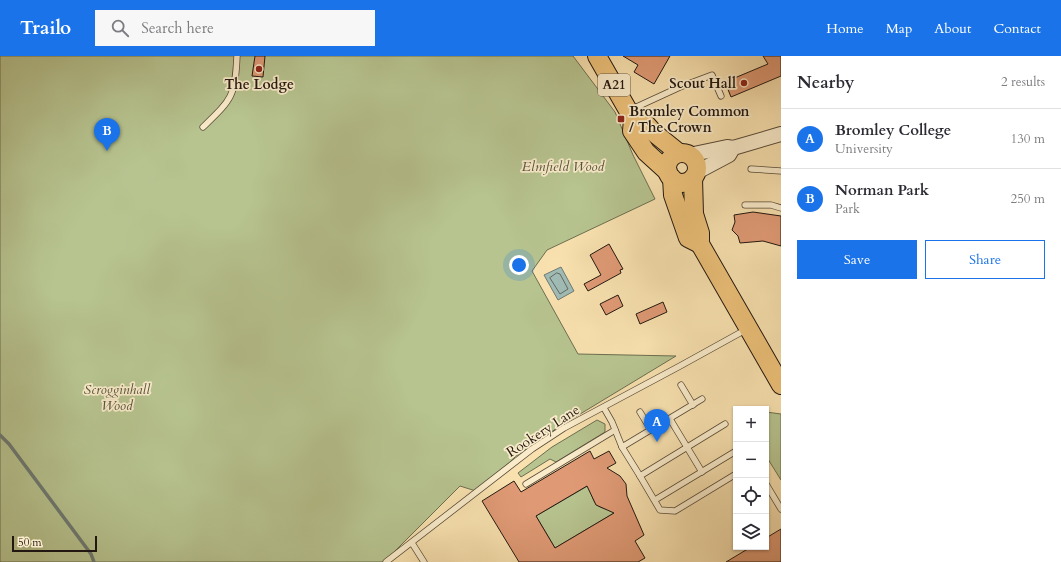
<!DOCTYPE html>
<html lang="en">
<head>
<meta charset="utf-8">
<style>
  body { margin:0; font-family:Cardo,serif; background:#f7f7f7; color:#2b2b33 }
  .controls { position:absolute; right:12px; bottom:12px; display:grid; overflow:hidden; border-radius:0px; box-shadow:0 1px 3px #0004 }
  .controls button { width:36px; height:36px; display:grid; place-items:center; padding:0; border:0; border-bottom:1px solid #e1e1e2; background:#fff; color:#2b2b33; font:20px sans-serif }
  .scale { position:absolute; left:12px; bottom:10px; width:85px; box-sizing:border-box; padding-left:4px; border:2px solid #221811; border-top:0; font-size:11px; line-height:14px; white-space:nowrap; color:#221811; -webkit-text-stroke:3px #faeccb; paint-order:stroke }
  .you { position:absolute; left:519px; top:209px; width:14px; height:14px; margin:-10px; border:3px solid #fff; border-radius:50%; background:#1a73e8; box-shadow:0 0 0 6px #1a73e833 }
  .badge { display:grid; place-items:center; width:26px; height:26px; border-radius:50%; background:#1a73e8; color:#fff; font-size:13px; font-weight:700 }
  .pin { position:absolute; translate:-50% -33px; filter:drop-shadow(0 1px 2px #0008) }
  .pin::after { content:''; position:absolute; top:21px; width:14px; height:12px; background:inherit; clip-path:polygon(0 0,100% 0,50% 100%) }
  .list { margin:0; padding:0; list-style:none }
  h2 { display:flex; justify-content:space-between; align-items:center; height:52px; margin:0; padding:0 16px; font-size:17px }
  h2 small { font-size:13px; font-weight:400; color:#7c7c81 }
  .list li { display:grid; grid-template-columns:26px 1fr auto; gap:12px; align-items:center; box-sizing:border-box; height:60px; padding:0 16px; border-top:1px solid #e1e1e2 }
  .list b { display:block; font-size:15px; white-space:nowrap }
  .list p { margin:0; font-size:13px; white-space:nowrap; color:#7c7c81 }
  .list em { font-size:13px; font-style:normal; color:#7c7c81 }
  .actions { display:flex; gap:8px; padding:12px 16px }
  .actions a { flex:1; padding:9px 0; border:1px solid #1a73e8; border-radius:0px; text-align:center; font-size:14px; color:#1a73e8 }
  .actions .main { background:#1a73e8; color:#fff }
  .icon { flex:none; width:22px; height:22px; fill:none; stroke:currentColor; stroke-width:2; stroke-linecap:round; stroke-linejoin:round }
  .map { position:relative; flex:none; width:781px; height:506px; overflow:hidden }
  header { display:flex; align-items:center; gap:24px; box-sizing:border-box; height:56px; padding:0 20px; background:#1a73e8; color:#fff }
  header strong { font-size:19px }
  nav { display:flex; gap:22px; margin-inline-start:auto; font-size:14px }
  .search { width:280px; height:36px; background:#f7f7f7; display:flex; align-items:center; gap:10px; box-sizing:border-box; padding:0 14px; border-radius:0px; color:#7c7c81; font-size:15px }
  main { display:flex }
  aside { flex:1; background:#fff }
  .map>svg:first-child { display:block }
  .green { fill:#b7c490; stroke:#6c6e50 }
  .water { fill:#a0bbb4; stroke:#6e7a73 }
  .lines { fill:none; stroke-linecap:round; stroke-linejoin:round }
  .shore { stroke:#616a62; stroke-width:1 }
  .stream { stroke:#6e7a73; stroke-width:3.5 }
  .building { fill:#df9a75; stroke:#221811; fill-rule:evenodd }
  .service-casing { stroke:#584a38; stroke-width:7 }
  .tertiary-casing { stroke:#584a38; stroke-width:16 }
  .primary-casing { stroke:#221811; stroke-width:20 }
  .service { stroke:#faeccb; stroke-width:5.5 }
  .tertiary { stroke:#faeccb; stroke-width:14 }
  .primary { stroke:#ecc078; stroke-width:18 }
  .poi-dot { fill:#8f2418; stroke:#faeccb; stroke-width:1.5 }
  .labels { text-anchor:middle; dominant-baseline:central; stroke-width:3.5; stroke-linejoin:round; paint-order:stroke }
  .shield { fill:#faeccb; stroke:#635849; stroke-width:1 }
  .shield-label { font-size:13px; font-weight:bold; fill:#221811 }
  .poi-label { font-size:14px; font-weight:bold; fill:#221811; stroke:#faeccb; text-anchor:end }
  .park-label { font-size:14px; font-style:italic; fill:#56543d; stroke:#faeccb }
  .street-label { font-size:14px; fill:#221811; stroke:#faeccb }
</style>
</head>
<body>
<header>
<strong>Trailo</strong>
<div class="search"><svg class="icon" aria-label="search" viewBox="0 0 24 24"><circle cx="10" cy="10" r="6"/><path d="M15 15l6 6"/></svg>Search here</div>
<nav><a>Home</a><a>Map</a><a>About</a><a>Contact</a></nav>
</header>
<main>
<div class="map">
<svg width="781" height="506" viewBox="0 0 781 506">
  <rect width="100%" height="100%" fill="#f8e1af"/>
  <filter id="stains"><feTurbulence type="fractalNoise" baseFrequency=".005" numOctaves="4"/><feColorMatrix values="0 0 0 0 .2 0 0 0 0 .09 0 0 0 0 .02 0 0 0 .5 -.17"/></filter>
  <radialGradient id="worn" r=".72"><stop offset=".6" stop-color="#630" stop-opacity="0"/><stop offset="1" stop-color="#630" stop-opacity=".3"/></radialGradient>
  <g class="green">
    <path d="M 0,0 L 573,0 L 615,56 L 633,99 L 655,143 L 547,194 L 532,215 L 578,298 L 676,300 L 557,372 L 515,401 L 479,436 L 460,430 L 384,506 L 0,506 Z"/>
    <path d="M 766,356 L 781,358 L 781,424 L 766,400 Z"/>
    <path d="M 597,364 L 605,368 L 605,376 L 556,406 L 550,403 L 521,421 L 518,417 L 552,391 Z"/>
    <path d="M 591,428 C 591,450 599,454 619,454 L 555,492 L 536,460 Z"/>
  </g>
  <path class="water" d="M 561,211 L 574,235 L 558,244 L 544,219 Z"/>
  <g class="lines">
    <path class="shore" d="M 557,217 L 560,218 L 568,233 L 560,238 L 550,222 Z"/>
    <path class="stream" d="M 0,379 L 9,388 L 91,498 L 94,506"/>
  </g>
  <g class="building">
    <path d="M 255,0 L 265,0 L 263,21 L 252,20 Z"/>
    <path d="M 623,0 L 670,0 L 654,28 L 634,16 L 638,9 Z"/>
    <path d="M 763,0 L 781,0 L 781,20 L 731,41 L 725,26 L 768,8 Z"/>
    <path d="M 753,156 L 781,160 L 781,190 L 763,185 L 740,187 L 738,180 L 732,174 L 735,166 L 734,159 Z"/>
    <path d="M 609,188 L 623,213 L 620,214 L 621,217 L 588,235 L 584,228 L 601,219 L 590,199 Z"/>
    <path d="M 618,239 L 623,250 L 606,259 L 600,248 Z"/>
    <path d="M 663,246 L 667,256 L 640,268 L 636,258 Z"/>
    <path d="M 590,395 L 594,403 L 609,395 L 616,407 L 607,412 L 620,420 L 626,428 L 627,440 L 644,479 L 635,485 L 645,502 L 638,506 L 519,506 L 482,445 L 514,425 L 521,436 ZM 587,430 L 596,449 L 614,457 L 555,492 L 536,460 Z"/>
    <path d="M 781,473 L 781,506 L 726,506 L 751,491 L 766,491 L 766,482 Z"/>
  </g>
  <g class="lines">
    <g class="service-casing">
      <g id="service">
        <path d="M 630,54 L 680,31 L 712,19 L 721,40"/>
        <path d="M 203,71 C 232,43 235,41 237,0"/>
        <path d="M 751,113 L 781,115"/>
        <path d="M 745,149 L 771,149 L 781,152"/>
        <path d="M 681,329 L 693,349"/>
        <path d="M 604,352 L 612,366 L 622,391 L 702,343"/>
        <path d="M 640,356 L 651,374"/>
        <path d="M 670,363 L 702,416"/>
        <path d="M 725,368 L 640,420 L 660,454 L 675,455 L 736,418"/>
        <path d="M 622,391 L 640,420"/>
        <path d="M 526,428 L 615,374"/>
        <path d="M 766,428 L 781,453"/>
        <path d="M 655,444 L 736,395"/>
        <path d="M 412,487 L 424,506"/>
        <path d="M 386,506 L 532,393 L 564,372 L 680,310 L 747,273"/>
      </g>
    </g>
    <g class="tertiary-casing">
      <g id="tertiary">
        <path d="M 689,99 L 727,91 L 733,92 L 781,78"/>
        <path d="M 697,116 L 729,99 L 733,92"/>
      </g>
    </g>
    <g class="primary-casing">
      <g id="primary">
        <path d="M 597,0 L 633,63 L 632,75 L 646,96 L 668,116"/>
        <path d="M 633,63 L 645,67 L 653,76 L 679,97"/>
        <circle cx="682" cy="112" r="15"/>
        <path d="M 672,122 L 673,139 L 688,182 L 700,188"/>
        <path d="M 693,122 L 694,158 L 700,177 L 700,188 L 781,329"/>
      </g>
    </g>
    <use href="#service" class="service"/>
    <use href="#tertiary" class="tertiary"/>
    <use href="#primary" class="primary"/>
  </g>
  <g class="poi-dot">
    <circle cx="259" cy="13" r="4"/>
    <circle cx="744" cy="27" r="4"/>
    <rect x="617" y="59" width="8" height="8" rx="2"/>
  </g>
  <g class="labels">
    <rect class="shield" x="598" y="18" width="32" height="22" rx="3"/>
    <g class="shield-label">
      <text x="614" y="29">A21</text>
    </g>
    <g class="poi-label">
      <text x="736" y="27">Scout Hall</text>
      <text x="259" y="28" text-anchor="middle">The Lodge</text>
      <text x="629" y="55" text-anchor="start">Bromley Common<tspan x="629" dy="16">/ The Crown</tspan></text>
    </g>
    <g class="park-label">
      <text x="563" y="110">Elmfield Wood</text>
      <text x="117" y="333">Scrogginhall<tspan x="117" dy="16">Wood</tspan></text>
    </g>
    <g class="street-label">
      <text transform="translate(543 375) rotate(-33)">Rookery Lane</text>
    </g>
  </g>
  <rect width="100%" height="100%" filter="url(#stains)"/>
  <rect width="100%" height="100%" fill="url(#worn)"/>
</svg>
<div class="controls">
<button>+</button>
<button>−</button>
<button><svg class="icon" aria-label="locate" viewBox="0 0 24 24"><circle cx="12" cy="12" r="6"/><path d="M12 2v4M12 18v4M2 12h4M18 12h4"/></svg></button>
<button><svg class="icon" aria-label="layers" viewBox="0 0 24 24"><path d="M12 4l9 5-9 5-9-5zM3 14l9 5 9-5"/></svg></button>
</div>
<div class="scale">50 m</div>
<div class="you"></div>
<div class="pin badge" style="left:657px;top:386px">A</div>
<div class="pin badge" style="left:107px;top:95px">B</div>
</div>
<aside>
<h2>Nearby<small>2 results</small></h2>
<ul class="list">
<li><span class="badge">A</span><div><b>Bromley College</b><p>University</p></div><em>130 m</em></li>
<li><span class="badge">B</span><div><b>Norman Park</b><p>Park</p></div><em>250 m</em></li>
</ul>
<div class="actions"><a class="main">Save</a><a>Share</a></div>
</aside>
</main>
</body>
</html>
